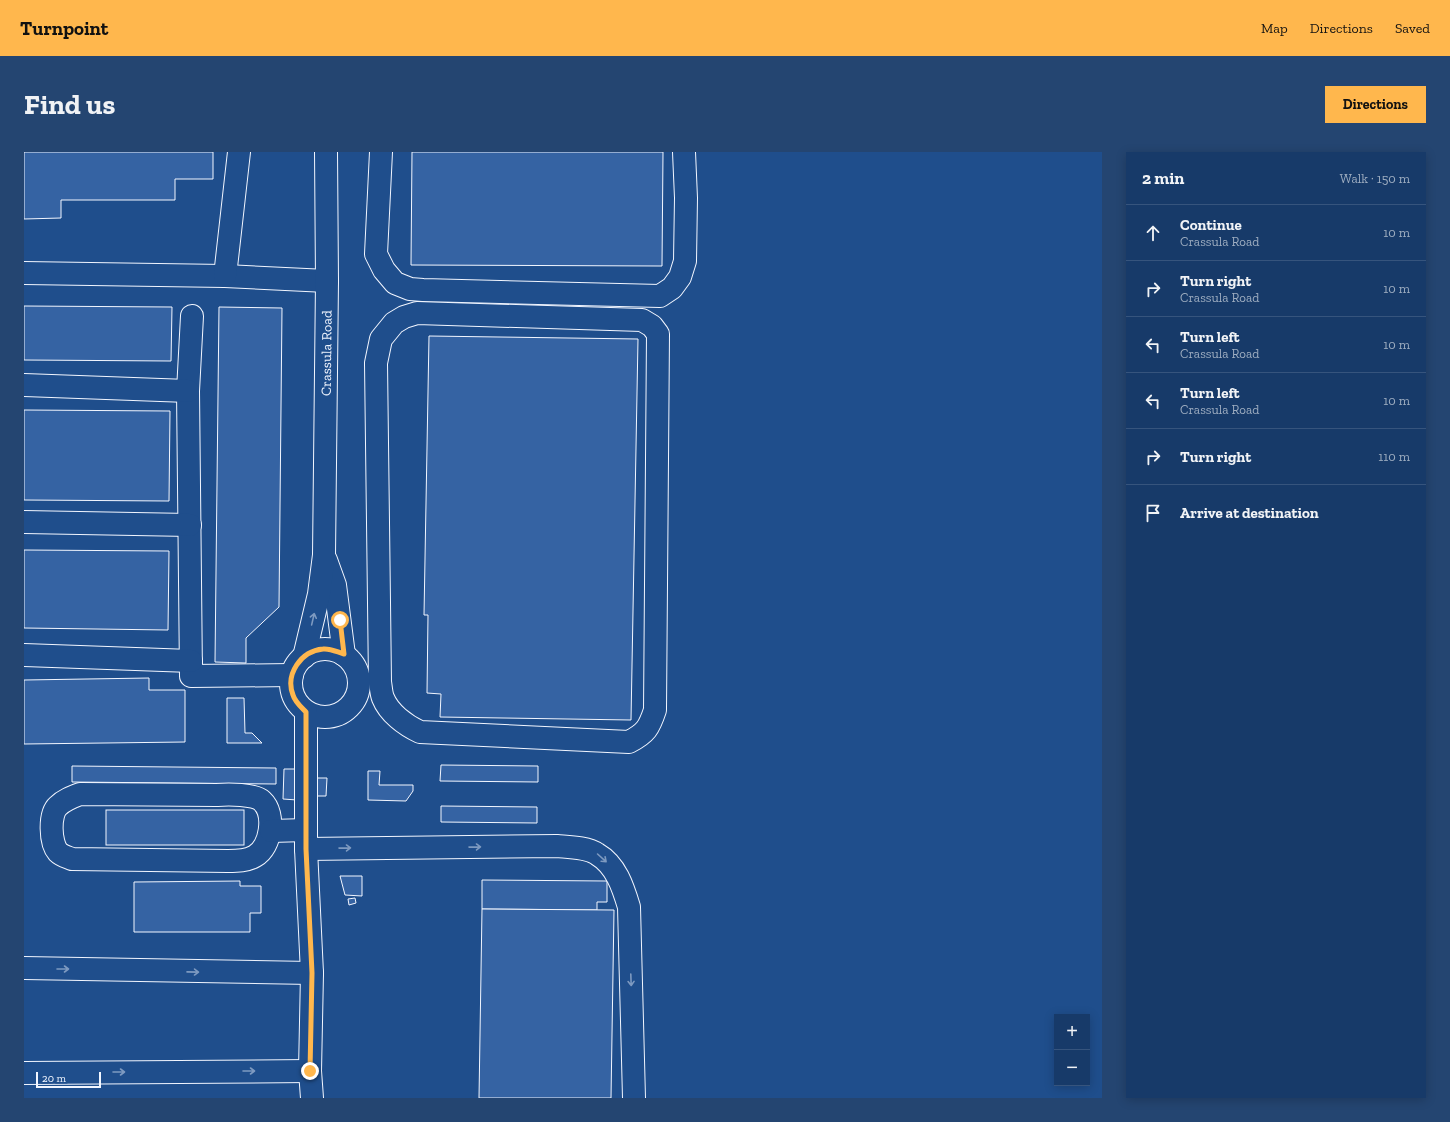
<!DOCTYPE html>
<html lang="en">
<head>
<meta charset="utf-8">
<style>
  body { margin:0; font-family:"Zilla Slab",serif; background:#244571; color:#f1f3f6 }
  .controls { position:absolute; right:12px; bottom:12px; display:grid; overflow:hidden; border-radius:0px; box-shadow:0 2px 10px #0003 }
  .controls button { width:36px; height:36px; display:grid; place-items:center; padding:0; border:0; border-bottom:1px solid #36547d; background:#173a69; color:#f1f3f6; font:20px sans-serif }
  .scale { position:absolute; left:12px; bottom:10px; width:65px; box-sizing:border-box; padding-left:4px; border:2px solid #f2f6ff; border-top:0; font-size:11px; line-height:14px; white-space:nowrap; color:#f2f6ff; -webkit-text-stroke:3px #1f4e8c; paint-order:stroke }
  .stop { position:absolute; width:12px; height:12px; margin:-9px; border:3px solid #ffb74d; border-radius:50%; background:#fff }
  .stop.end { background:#ffb74d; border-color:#fff; box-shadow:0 1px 4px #0008 }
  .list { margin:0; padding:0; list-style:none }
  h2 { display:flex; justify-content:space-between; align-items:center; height:52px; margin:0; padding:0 16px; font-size:17px }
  h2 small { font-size:13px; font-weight:400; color:#9eadc0 }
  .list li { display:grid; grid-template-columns:26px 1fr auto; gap:12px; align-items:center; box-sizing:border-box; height:56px; padding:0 16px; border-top:1px solid #36547d }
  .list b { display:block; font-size:15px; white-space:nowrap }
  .list p { margin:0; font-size:13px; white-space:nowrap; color:#9eadc0 }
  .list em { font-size:13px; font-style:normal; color:#9eadc0 }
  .icon { flex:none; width:22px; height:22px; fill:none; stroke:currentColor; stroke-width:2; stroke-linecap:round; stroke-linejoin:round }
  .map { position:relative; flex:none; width:1078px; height:946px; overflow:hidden; border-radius:0px }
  header { display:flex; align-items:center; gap:24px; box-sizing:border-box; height:56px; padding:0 20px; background:#ffb74d; color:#111 }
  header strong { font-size:19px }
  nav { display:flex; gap:22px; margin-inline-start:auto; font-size:14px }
  .intro { display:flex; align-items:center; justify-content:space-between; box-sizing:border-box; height:96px; padding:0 24px }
  h1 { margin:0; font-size:28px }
  .button { padding:10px 18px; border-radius:0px; background:#ffb74d; color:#111; font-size:14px; font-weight:700 }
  main { display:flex; gap:24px; padding:0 24px }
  aside { flex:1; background:#173a69; border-radius:0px; box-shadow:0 2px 10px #0003 }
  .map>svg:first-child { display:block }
  .building { fill:#3563a3; stroke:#f2f6ff }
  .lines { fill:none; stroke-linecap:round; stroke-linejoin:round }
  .minor-casing { stroke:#f2f6ff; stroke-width:24 }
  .minor { stroke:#1f4e8c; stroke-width:22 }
  .oneway { stroke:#7e9ac0 }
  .route { stroke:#ffb74d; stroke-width:5 }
  .labels { text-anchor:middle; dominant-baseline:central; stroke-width:3; stroke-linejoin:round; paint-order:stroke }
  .street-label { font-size:14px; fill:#f2f6ff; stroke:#1f4e8c }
</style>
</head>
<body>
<header>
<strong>Turnpoint</strong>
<nav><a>Map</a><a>Directions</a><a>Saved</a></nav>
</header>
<div class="intro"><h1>Find us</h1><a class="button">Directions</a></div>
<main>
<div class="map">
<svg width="1078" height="946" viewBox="0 0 1078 946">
  <rect width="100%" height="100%" fill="#1f4e8c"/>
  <g class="building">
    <path d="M 0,0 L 189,0 L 189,27 L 151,27 L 151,48 L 37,48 L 37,66 L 0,67 Z"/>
    <path d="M 388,0 L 639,0 L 638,114 L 387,113 Z"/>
    <path d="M 0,154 L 148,155 L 147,209 L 0,208 Z"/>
    <path d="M 195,155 L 258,156 L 255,455 L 222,486 L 222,511 L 191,510 Z"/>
    <path d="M 405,184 L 614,187 L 607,568 L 416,565 L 417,542 L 403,541 L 404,463 L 400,463 Z"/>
    <path d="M 0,258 L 146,259 L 145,349 L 0,348 Z"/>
    <path d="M 0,398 L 145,399 L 144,478 L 0,476 Z"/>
    <path d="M 125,526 L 125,538 L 161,538 L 161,590 L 0,592 L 0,528 Z"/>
    <path d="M 203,546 L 220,546 L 221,581 L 228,581 L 238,591 L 203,591 Z"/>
    <path d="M 417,613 L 514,614 L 514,630 L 416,629 Z"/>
    <path d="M 48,614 L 252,616 L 252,632 L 48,630 Z"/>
    <path d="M 260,617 L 274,617 L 273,648 L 259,647 Z"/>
    <path d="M 344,619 L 356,619 L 355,633 L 389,633 L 389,639 L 382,649 L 344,648 Z"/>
    <path d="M 293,626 L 303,626 L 302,644 L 293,644 Z"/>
    <path d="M 417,654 L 513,655 L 513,671 L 417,670 Z"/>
    <rect x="82" y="658" width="138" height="35"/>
    <path d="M 316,724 L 338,724 L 338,744 L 321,743 Z"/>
    <path d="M 458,728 L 583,729 L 583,750 L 573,750 L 573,758 L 458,757 Z"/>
    <path d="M 216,729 L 216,734 L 237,734 L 237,761 L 226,761 L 226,780 L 110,780 L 110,730 Z"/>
    <path d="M 331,746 L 332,751 L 325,753 L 324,747 Z"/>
    <path d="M 458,757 L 590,758 L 587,946 L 455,946 Z"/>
  </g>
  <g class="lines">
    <g class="minor-casing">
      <g id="minor">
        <path d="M 357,0 L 352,102 L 360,118 L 371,131 L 386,137 L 399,138 L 636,144 L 648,136 L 656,125 L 661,109 L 662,46 L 660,0"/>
        <path d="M 0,121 L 201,124 L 303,129"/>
        <path d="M 201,124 L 215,0"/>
        <path d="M 393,161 L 618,168 L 628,174 L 634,182 L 631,558 C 625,576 622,581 605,590 L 396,580 C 381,573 365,561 359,546 C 357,541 357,535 356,530 L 352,211 L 357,187 L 370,171 L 380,165 Z"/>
        <path d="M 168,164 L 164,239 L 167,524 L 268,523"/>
        <path d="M 0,233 L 164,239"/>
        <path d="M 0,370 L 166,373"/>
        <path d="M 302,408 L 311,433 L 320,503"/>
        <circle cx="301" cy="531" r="34"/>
        <path d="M 0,503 L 167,509"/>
        <path id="s1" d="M 280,505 L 295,442 L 300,403 L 303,129 L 302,0"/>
        <path d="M 282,560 L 282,697 L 288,821 L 286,919 L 288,946"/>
        <path d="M 56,642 L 193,643 C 204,642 231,642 238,649 C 252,662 247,695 231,704 C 223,709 213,709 204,709 L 48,707 C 43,705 38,704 34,700 C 26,691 25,662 34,654 C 40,648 48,645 56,642 Z"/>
        <path d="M 247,679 L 282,678"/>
        <path d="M 282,697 L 533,694 C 544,695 563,695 573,702 C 592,713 599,735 605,755 L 610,946"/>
        <path d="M 0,816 L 288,821"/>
        <path d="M 0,921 L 286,919"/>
      </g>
    </g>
    <use href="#minor" class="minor"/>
  </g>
  <defs><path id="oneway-shaft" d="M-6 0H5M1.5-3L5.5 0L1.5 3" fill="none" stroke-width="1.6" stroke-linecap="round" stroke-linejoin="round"/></defs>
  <g class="oneway">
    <use href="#oneway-shaft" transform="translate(289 467) rotate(-77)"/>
    <use href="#oneway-shaft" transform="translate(451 695) rotate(-1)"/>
    <use href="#oneway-shaft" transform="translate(321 696) rotate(-1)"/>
    <use href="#oneway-shaft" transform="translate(578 706) rotate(42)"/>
    <use href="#oneway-shaft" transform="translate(39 817)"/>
    <use href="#oneway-shaft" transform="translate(169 820) rotate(1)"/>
    <use href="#oneway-shaft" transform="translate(607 828) rotate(88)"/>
    <use href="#oneway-shaft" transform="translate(225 919)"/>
    <use href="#oneway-shaft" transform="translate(95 920)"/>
  </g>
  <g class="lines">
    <path class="route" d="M 286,919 L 288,821 L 282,697 L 282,560 C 277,555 271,550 269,543 C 261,522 277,499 299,497 C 306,496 313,500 320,502 L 316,468"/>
  </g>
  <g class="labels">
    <g class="street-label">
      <text stroke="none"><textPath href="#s1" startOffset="306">Crassula Road</textPath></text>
    </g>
  </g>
</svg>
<div class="controls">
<button>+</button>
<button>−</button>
</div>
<div class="scale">20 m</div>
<div class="stop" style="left:316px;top:468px"></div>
<div class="stop end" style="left:286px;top:919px"></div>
</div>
<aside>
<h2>2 min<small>Walk · 150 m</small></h2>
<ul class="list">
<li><svg class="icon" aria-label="ahead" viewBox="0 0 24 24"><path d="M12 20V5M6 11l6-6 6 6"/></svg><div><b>Continue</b><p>Crassula Road</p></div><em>10 m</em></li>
<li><svg class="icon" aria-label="right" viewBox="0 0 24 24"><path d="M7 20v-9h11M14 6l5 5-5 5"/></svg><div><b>Turn right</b><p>Crassula Road</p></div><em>10 m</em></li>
<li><svg class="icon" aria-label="left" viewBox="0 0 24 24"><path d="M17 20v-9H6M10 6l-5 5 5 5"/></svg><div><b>Turn left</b><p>Crassula Road</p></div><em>10 m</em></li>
<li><svg class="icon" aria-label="left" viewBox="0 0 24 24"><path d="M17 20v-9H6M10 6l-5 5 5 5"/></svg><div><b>Turn left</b><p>Crassula Road</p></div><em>10 m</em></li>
<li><svg class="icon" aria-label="right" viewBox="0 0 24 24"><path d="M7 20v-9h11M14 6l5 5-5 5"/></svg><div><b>Turn right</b></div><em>110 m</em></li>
<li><svg class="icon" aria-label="arrive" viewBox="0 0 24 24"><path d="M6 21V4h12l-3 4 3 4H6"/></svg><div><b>Arrive at destination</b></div></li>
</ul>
</aside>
</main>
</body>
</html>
